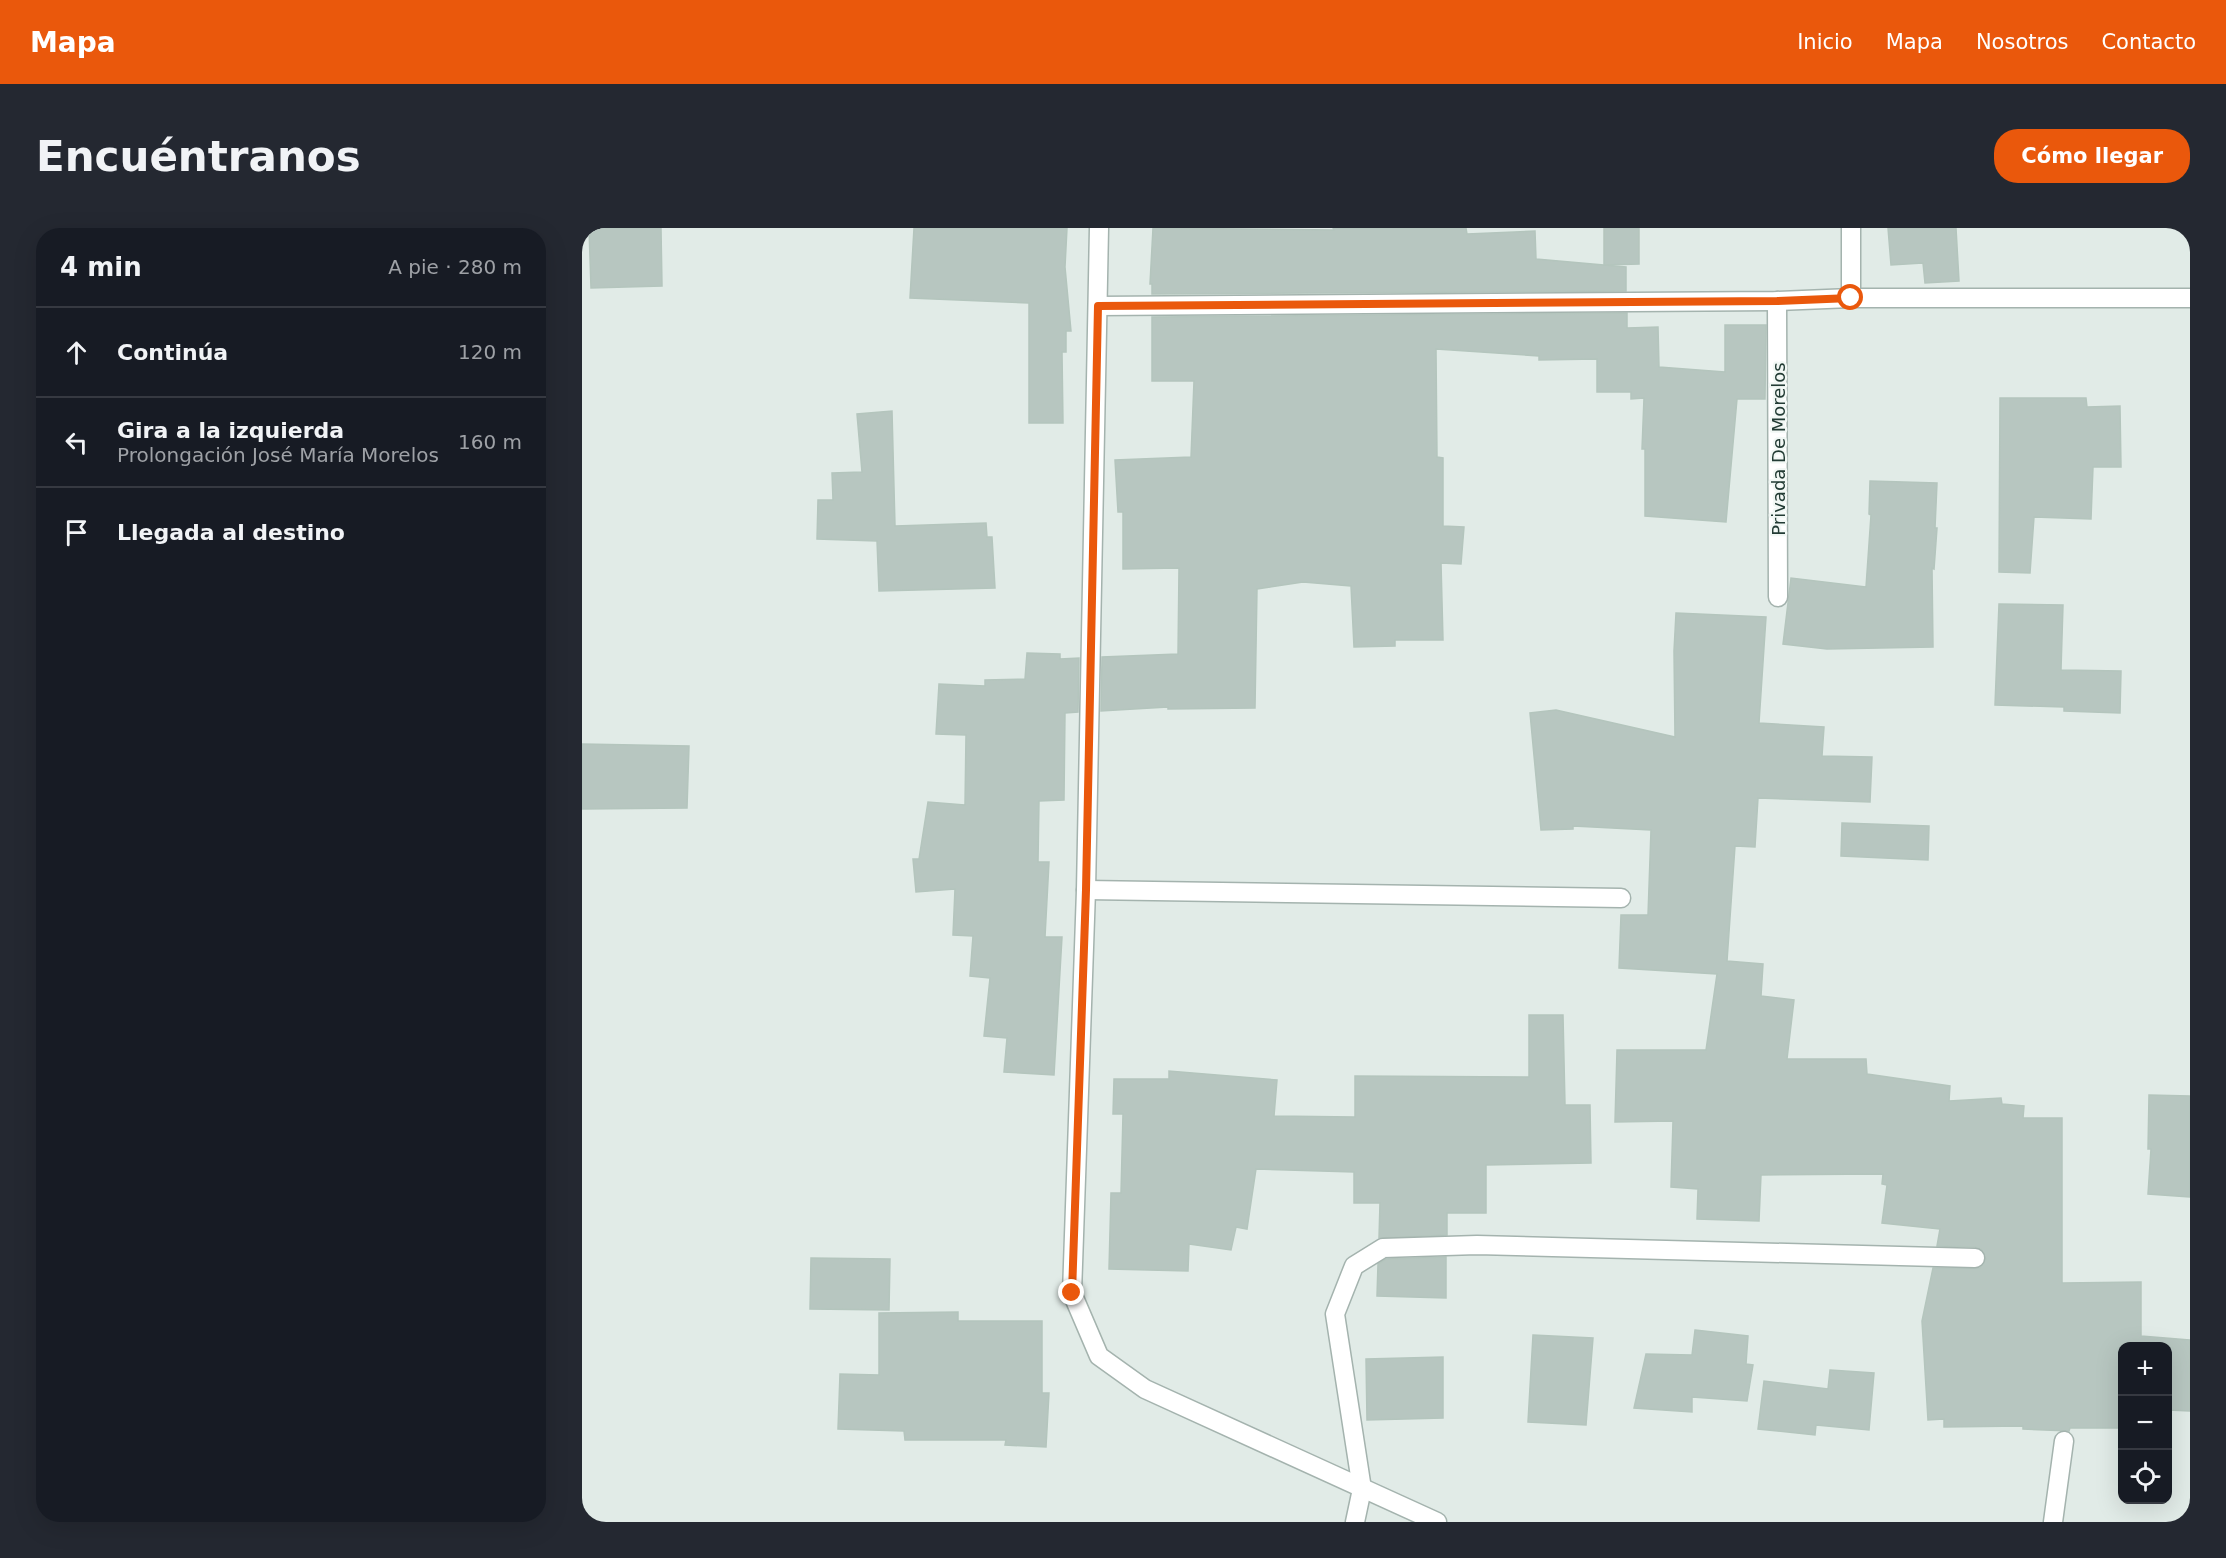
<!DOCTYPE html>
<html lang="es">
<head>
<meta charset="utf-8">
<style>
  body { margin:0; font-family:"DejaVu Sans",sans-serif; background:#242831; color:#f1f3f6 }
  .controls { position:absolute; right:18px; bottom:18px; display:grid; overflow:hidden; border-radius:12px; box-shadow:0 6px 24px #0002 }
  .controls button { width:54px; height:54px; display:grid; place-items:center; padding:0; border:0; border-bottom:2px solid #363941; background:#171b24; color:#f1f3f6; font:30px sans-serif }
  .stop { position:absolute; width:18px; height:18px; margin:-14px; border:4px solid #ea580c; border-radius:50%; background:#fff }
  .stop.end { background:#ea580c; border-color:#fff; box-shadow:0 2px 6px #0008 }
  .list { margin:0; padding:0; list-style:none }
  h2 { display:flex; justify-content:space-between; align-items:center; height:78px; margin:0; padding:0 24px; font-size:26px }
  h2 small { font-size:20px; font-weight:400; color:#9ea1a6 }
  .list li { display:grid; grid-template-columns:39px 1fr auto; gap:18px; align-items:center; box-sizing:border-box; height:90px; padding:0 24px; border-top:2px solid #363941 }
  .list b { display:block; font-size:22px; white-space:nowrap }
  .list p { margin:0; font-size:20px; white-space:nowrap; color:#9ea1a6 }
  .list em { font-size:20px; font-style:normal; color:#9ea1a6 }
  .icon { flex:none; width:33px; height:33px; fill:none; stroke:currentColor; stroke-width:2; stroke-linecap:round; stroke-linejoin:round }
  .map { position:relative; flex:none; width:1608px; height:1294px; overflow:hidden; border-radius:24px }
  header { display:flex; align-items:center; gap:36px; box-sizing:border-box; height:84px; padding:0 30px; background:#ea580c; color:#fff }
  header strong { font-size:28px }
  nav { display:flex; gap:33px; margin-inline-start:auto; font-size:21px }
  .intro { display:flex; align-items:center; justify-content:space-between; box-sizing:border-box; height:144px; padding:0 36px }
  h1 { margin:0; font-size:42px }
  .button { padding:15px 27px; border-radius:24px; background:#ea580c; color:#fff; font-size:21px; font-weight:700 }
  main { display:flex; gap:36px; padding:0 36px }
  aside { flex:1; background:#171b24; border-radius:24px; box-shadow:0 6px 24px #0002 }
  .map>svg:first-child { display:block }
  .building { fill:#b7c6c0; stroke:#b4c5bd; stroke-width:1.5 }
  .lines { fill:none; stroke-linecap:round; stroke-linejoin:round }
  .minor-casing { stroke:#a4b3ae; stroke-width:21 }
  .minor { stroke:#fff; stroke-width:18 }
  .route { stroke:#ea580c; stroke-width:8 }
  .labels { text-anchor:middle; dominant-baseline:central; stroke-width:4.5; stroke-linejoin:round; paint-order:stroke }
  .street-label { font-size:18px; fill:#223b34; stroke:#f2f8f5 }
</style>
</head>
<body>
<header>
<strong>Mapa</strong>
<nav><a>Inicio</a><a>Mapa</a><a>Nosotros</a><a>Contacto</a></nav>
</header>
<div class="intro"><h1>Encuéntranos</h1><a class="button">Cómo llegar</a></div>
<main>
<aside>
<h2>4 min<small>A pie · 280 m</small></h2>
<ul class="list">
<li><svg class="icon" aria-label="ahead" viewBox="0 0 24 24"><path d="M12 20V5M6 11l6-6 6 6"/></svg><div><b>Continúa</b></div><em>120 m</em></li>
<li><svg class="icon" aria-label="left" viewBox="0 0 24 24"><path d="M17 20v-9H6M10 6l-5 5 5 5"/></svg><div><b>Gira a la izquierda</b><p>Prolongación José María Morelos</p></div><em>160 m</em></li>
<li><svg class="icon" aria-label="arrive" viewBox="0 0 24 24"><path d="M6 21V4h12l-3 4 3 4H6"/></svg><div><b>Llegada al destino</b></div></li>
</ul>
</aside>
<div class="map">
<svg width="1608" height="1294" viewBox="0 0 1608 1294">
  <rect width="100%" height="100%" fill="#e1ebe7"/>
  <g class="building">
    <path d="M 7,0 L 79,0 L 80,58 L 9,60 Z"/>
    <path d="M 332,0 L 485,0 L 483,39 L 489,103 L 484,103 L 484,124 L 480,124 L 481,195 L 447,195 L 447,75 L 328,70 Z"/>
    <path d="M 571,0 L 752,2 L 751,0 L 884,0 L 885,6 L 953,3 L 954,31 L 1044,39 L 1044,63 L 570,66 L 570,56 L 568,56 Z"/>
    <path d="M 1022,0 L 1057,0 L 1057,36 L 1022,37 Z"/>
    <path d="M 1306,0 L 1374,0 L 1377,53 L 1343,55 L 1341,35 L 1309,37 Z"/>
    <path d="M 1045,85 L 1045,100 L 1076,99 L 1077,139 L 1143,144 L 1143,97 L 1184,97 L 1183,171 L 1155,171 L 1144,294 L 1063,288 L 1063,221 L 1060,221 L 1062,170 L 1049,171 L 1049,164 L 1015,164 L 1015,131 L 957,132 L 957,128 L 854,121 L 855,229 L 861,230 L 861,298 L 882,299 L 879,336 L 859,335 L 861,412 L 813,412 L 813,418 L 772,419 L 769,358 L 721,354 L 675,361 L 673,480 L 586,481 L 586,479 L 519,483 L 520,429 L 596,426 L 597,340 L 541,341 L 541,284 L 536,284 L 533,232 L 609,229 L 612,153 L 570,153 L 570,89 Z"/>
    <path d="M 1418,170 L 1504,170 L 1505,179 L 1538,178 L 1539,239 L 1511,239 L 1509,291 L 1452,289 L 1448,345 L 1417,344 Z"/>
    <path d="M 310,183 L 313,298 L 404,295 L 405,309 L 410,309 L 413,360 L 297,363 L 295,313 L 235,311 L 236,272 L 251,272 L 250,245 L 280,244 L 275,186 Z"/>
    <path d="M 1288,253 L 1355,255 L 1353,300 L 1355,300 L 1352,341 L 1350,340 L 1351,419 L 1245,421 L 1201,416 L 1209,350 L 1284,359 L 1289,287 L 1287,286 Z"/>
    <path d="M 1417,376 L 1481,377 L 1479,442 L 1539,443 L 1538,485 L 1482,483 L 1482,479 L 1413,477 Z"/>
    <path d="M 1094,385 L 1184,389 L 1177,495 L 1242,499 L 1240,528 L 1290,529 L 1288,574 L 1176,570 L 1173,619 L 1153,618 L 1145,733 L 1181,736 L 1179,768 L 1212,772 L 1205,831 L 1284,831 L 1285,846 L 1368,858 L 1367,873 L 1419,870 L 1420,876 L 1442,878 L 1441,890 L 1480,890 L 1480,1055 L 1559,1054 L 1559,1108 L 1608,1112 L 1608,1183 L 1586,1182 L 1586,1199 L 1586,1119 L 1540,1119 L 1540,1200 L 1488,1200 L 1487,1203 L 1441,1201 L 1441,1198 L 1362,1199 L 1362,1191 L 1346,1192 L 1340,1093 L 1351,1040 L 1398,1040 L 1404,1031 L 1399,1021 L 1393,1019 L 1355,1018 L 1358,1001 L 1300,995 L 1305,957 L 1300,956 L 1301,946 L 1179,947 L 1177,993 L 1115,991 L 1116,961 L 1089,959 L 1091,893 L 1033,894 L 1035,822 L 1124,822 L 1135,746 L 1037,740 L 1039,687 L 1066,687 L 1069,602 L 991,598 L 991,601 L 959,602 L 948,485 L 974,482 L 1093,509 L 1092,423 Z"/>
    <path d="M 445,425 L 478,426 L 478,431 L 497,430 L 496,484 L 483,485 L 482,572 L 457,573 L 456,634 L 467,634 L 463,709 L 480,709 L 472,847 L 422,844 L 425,810 L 402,808 L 408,750 L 388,748 L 391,708 L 371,707 L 373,661 L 334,664 L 331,631 L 337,631 L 346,574 L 383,577 L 384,507 L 354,506 L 357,456 L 403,458 L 403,452 L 443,451 Z"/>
    <path d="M 0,516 L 107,518 L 105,580 L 0,581 Z"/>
    <path d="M 1260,595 L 1347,598 L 1346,632 L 1259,628 Z"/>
    <path d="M 947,787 L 981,787 L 983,877 L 1008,877 L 1009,935 L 904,937 L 904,985 L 865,985 L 865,1007 L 797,1010 L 798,975 L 772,975 L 772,944 L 674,941 L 665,1001 L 654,999 L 649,1022 L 607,1016 L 606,1043 L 527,1041 L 529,965 L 539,965 L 541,886 L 531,886 L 532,851 L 587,851 L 587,843 L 695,852 L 692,888 L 773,889 L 773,848 L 947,849 Z"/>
    <path d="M 1567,867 L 1608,868 L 1608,969 L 1566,966 L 1569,921 L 1566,921 Z"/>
    <path d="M 864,1029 L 864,1070 L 795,1068 L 796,1036 L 804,1031 Z"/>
    <path d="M 229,1030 L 308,1031 L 307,1082 L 228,1081 Z"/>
    <path d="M 376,1084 L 376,1093 L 460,1093 L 460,1165 L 467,1165 L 464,1219 L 423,1217 L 424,1212 L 323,1212 L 322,1203 L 256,1201 L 258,1146 L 297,1147 L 297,1085 Z"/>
    <path d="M 1113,1102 L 1166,1108 L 1164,1136 L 1171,1137 L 1165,1173 L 1110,1169 L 1110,1184 L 1052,1180 L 1064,1126 L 1110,1127 Z"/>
    <path d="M 951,1107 L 1011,1110 L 1004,1197 L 946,1194 Z"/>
    <path d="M 861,1129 L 861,1190 L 785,1192 L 784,1131 Z"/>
    <path d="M 1248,1142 L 1292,1145 L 1287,1202 L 1234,1197 L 1233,1207 L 1176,1201 L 1182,1153 L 1246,1161 Z"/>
  </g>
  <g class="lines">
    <g class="minor-casing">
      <g id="minor">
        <path d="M 517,0 L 504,662 L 490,1065 L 517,1128 L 563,1161 L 855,1294"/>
        <path d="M 1269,0 L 1269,70"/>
        <path d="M 1195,73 L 1196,369"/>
        <path d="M 516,78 L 1195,73 L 1269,70 L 1608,70"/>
        <path d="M 504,662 L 1039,670"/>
        <path d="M 773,1294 L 780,1261 L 753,1086 L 772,1038 L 801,1020 L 895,1017 L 1393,1030"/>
        <path d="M 1471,1294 L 1482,1213"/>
      </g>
    </g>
    <use href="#minor" class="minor"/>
  </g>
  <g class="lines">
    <path class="route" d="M 490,1065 L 504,662 L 516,78 L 1195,73 L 1269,70"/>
  </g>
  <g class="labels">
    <g class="street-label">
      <text transform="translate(1196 221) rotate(-90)">Privada De Morelos</text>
    </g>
  </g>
</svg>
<div class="controls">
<button>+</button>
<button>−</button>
<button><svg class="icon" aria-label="locate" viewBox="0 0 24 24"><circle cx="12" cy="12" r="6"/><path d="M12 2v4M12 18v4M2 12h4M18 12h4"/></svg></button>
</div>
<div class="stop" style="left:1269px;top:70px"></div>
<div class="stop end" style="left:490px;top:1065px"></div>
</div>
</main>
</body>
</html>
